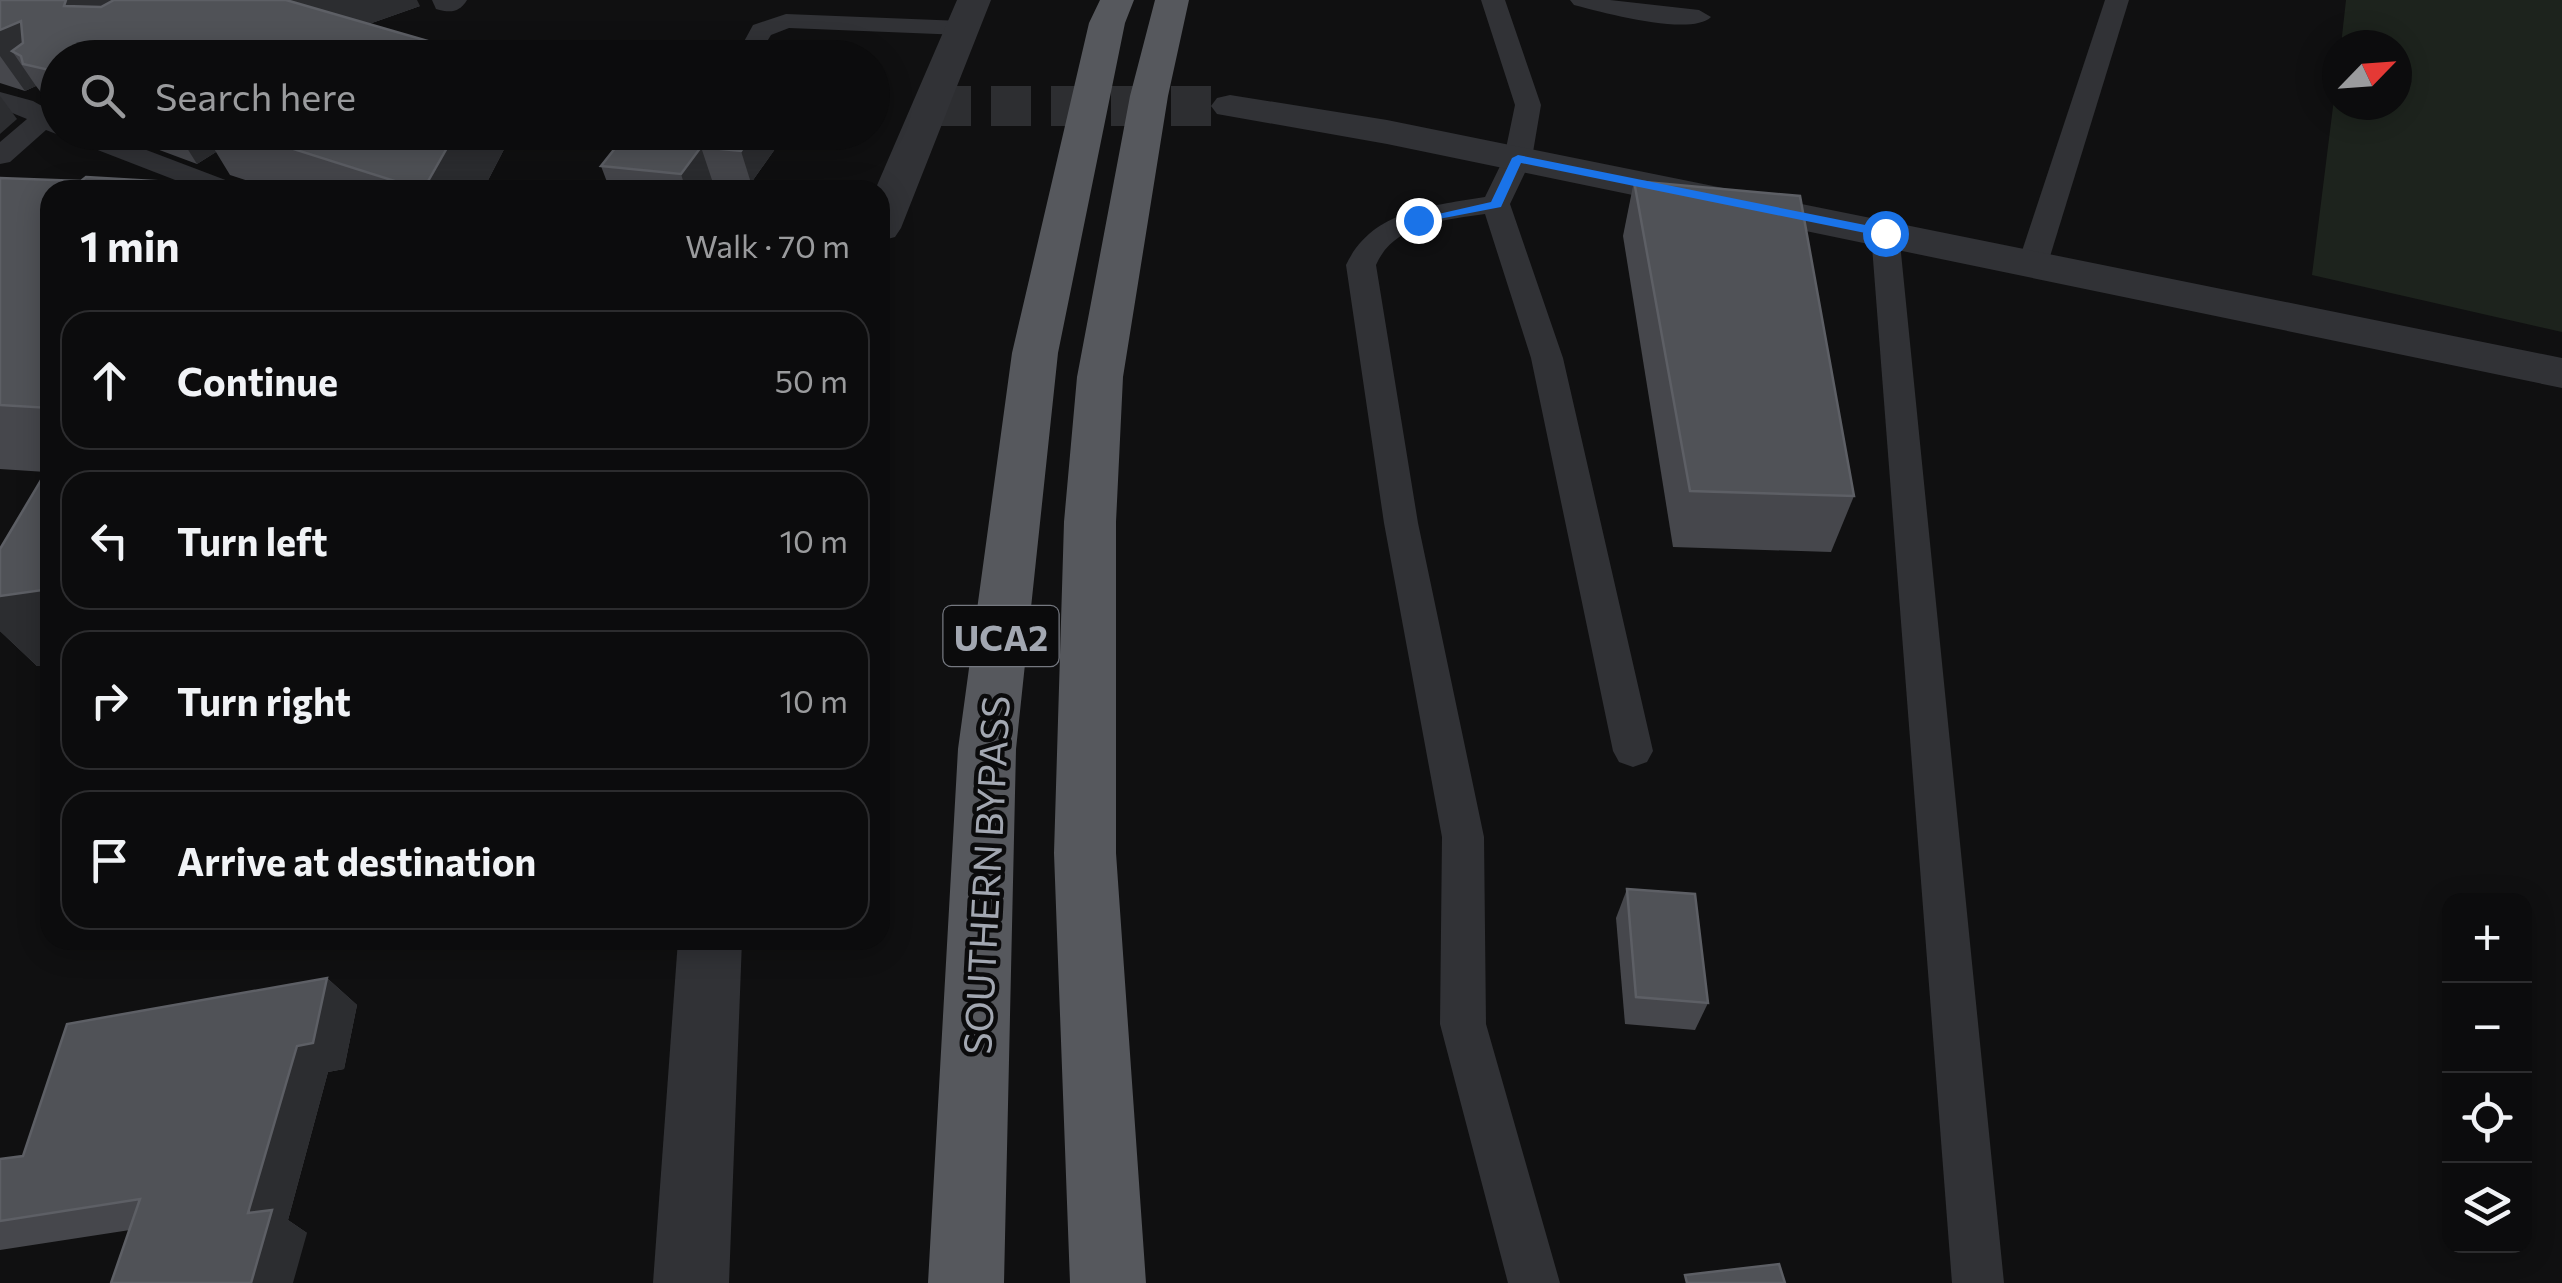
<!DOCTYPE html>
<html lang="en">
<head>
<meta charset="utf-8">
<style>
  body { margin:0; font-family:Commissioner,sans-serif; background:#151516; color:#f1f3f6 }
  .controls { position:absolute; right:30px; bottom:30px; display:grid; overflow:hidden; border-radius:20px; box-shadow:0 5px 25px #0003 }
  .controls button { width:90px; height:90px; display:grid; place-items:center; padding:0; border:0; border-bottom:2px solid #2c2c2e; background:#0c0c0d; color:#f1f3f6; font:50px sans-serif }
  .compass { position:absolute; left:2322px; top:30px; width:90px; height:90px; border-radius:50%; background:#0c0c0d; box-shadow:0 5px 25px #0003; rotate:65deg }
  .stop { position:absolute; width:30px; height:30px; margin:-22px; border:8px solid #1a73e8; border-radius:50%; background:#fff }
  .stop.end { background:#1a73e8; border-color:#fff; box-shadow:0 2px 10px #0008 }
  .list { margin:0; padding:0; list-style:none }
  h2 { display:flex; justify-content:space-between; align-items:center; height:130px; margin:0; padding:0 40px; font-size:42px }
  h2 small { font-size:32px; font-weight:400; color:#9a9b9d }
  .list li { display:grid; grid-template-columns:65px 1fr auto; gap:30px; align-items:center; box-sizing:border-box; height:140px; margin:0 20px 20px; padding:0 20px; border:2px solid #2c2c2e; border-radius:30px }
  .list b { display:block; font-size:38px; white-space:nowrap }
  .list em { font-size:32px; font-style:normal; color:#9a9b9d }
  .icon { flex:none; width:55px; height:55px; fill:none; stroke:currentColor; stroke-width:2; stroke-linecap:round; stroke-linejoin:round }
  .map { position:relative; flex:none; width:2562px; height:1283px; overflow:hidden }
  .search { position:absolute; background:#0c0c0d; box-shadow:0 5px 25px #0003; left:40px; top:40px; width:850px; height:110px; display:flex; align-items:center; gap:25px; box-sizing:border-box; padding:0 35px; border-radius:55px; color:#9a9b9d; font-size:38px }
  .panel { position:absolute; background:#0c0c0d; box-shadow:0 5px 25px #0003; left:40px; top:180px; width:850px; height:770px; border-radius:30px }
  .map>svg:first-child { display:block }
  .green { fill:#1d231d }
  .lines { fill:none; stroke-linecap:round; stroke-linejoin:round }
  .minor-tunnel { stroke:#2d2e31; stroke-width:40; stroke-dasharray:40 20; stroke-linecap:butt }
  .service { fill:#313236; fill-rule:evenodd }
  .minor { fill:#313236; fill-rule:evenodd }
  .trunk { fill:#56585d; fill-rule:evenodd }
  .wall { fill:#46474c }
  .shaded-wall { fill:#2c2d30 }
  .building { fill:#505257; stroke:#5d5f65; stroke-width:2.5 }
  .route { fill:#1a73e8 }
  .labels { text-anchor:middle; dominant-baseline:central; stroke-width:9; stroke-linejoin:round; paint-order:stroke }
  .shield { fill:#0b0b0c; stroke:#757880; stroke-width:2.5 }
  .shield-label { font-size:35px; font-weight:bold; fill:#a2a7b1 }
  .street-label { font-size:38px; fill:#a2a7b1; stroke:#0b0b0c }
</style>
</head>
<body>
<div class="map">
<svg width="2562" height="1283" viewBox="0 0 2562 1283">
  <rect width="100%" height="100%" fill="#101011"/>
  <path class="green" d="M 2346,0 L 2562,0 L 2562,332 L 2312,275 L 2337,75 L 2337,105 L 2397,105 L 2397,45 L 2341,45 Z"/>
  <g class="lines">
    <path class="minor-tunnel" d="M 931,106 L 1230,106"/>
    <g class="service">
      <path d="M 1481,0 L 1505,0 L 1541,105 L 1532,158 L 1510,204 L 1563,358 L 1653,751 L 1647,762 L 1633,767 L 1619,762 L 1613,751 L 1531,358 L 1485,214 C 1445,220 1394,223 1376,265 L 1418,523 L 1484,837 L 1486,1024 L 1560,1283 L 1508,1283 L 1440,1024 L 1442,837 L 1384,523 L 1346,265 C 1372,210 1431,206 1485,197 L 1504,158 L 1515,105 Z"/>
      <path d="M 1570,0 L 1610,0 L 1699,10 L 1711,17 C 1691,37 1601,12 1574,5 Z"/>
      <path d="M 2105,0 L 2129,0 L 2048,263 L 2043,269 L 2023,269 L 2018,263 Z"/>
      <path d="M 786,14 L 962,21 L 974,28 L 962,35 L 789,28 L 771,35 L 757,58 L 735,58 L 753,25 Z"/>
      <path d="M 0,92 L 33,101 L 58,115 L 58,132 L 99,132 L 236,184 L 240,190 L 201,190 L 46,130 L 10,162 L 0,164 L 0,142 L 27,119 L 0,108 Z"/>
      <path d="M 1885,224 L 1895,227 L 1899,233 L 2004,1283 L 1952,1283 L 1871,233 L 1875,227 Z"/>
    </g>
    <g class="minor">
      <path d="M 432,0 L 467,0 C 459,13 450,13 436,9 Z"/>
      <path d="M 957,0 L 991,0 L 901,228 L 895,237 L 880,241 L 880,190 L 875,190 Z"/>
      <path d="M 1230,95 L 1387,120 L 2562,358 L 2562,388 L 1387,144 L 1217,114 L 1211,106 L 1217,98 Z"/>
      <path d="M 678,940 L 742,940 L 729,1283 L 653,1283 Z"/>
    </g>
    <g class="trunk">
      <path d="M 1100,0 L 1134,0 L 1125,23 L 1058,353 L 1016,749 L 1004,1283 L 928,1283 L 958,749 L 1012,353 L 1089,23 Z"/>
      <path d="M 1155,0 L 1189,0 L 1168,96 L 1123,377 L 1116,522 L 1116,853 L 1146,1283 L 1070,1283 L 1054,853 L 1064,522 L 1077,377 L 1130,96 Z"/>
    </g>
  </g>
  <g class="wall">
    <path d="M 0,0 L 420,6 L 369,24 L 445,46 L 58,58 L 58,114 L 36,86 L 25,91 L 0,83 Z"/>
    <path d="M 111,132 L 513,132 L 483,190 L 50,190 L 50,664 L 37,666 L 0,631 L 0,549 L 46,472 L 0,469 L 0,178 L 270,188 L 230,175 L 216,152 L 197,164 Z"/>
    <path d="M 787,132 L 751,183 L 712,180 L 704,190 L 610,190 L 601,166 Z"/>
    <path d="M 1634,181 L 1854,496 L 1831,552 L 1673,547 L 1623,236 Z"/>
    <path d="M 1627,889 L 1708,1003 L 1695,1030 L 1625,1024 L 1616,918 Z"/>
    <path d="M 327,978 L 357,1005 L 344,1069 L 328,1072 L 288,1220 L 307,1233 L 130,1230 L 0,1250 L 0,1159 L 23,1156 Z"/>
  </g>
  <g class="shaded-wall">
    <path d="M 66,0 L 157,0 L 101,55 L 64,6 Z"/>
    <path d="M 271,0 L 417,0 L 420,6 L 298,49 Z"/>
    <path d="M 21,21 L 55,71 L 12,51 L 36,86 L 25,91 L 0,56 L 0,30 Z"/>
    <path d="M 0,96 L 17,119 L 0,134 Z"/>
    <path d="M 177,132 L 204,132 L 216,152 L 197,164 Z"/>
    <path d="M 456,132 L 513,132 L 483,190 L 423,190 Z"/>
    <path d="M 754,132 L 787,132 L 751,183 L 741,151 Z"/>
    <path d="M 701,147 L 712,180 L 704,190 L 686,190 L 681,174 Z"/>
    <path d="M 50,589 L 50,664 L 37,666 L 0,631 L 0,596 Z"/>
    <path d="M 327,978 L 357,1005 L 344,1069 L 328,1072 L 288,1220 L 307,1233 L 293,1283 L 251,1283 L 248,1213 L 297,1046 Z"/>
  </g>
  <g class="building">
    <path d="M 0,0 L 66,0 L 64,6 L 101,7 L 114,0 L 286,0 L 445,46 L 502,53 L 499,58 L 58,58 L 58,72 L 23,64 L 21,56 L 12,51 L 23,43 L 21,21 L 0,30 Z"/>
    <path d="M 240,132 L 456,132 L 423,190 Z"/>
    <path d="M 628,132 L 754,132 L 741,151 L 701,147 L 681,174 L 601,166 Z"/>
    <path d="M 86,177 L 308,190 L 50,190 L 50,408 L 0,405 L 0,178 L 81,181 Z"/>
    <path d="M 1634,181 L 1800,196 L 1854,496 L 1690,491 Z"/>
    <path d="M 50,465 L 50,589 L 0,596 L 0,549 Z"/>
    <path d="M 1627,889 L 1695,894 L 1708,1003 L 1636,997 Z"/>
    <path d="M 327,978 L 313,1043 L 297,1046 L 248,1213 L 272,1210 L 251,1283 L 111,1283 L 140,1199 L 0,1221 L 0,1159 L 23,1156 L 67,1024 Z"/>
    <path d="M 1779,1264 L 1785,1283 L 1687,1283 L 1685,1275 Z"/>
  </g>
  <path class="route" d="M 1518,155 L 1885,229 L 1891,233 L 1885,237 L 1521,163 L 1501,207 L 1418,223 L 1412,220 L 1491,202 L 1512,158 Z"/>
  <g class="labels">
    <rect class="shield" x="943.5" y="606" width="115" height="60" rx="8"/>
    <g class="shield-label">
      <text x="1001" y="636">UCA2</text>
    </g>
    <g class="street-label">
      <text transform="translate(985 875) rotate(-87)">SOUTHERN BYPASS</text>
    </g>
  </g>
</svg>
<div class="controls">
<button>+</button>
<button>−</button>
<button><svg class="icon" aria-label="locate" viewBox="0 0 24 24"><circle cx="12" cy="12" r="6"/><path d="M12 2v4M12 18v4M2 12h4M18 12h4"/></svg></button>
<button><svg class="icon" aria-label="layers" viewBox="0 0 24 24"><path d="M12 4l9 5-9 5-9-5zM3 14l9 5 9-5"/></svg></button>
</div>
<svg class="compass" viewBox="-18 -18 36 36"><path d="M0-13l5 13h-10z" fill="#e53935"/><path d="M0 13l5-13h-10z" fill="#9a9b9d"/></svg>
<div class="stop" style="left:1885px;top:233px"></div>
<div class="stop end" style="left:1418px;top:220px"></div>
<div class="search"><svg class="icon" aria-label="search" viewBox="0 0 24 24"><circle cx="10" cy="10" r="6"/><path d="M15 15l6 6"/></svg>Search here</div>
<section class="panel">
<h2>1 min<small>Walk · 70 m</small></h2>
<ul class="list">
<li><svg class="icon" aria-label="ahead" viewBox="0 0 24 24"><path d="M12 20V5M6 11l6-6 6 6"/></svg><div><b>Continue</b></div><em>50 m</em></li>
<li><svg class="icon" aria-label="left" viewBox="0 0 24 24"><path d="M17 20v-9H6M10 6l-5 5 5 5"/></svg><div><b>Turn left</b></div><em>10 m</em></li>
<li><svg class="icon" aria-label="right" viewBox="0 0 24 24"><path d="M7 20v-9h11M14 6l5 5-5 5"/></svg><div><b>Turn right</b></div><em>10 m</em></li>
<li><svg class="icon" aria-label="arrive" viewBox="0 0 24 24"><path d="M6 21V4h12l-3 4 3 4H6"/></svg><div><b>Arrive at destination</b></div></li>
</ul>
</section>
</div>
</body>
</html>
